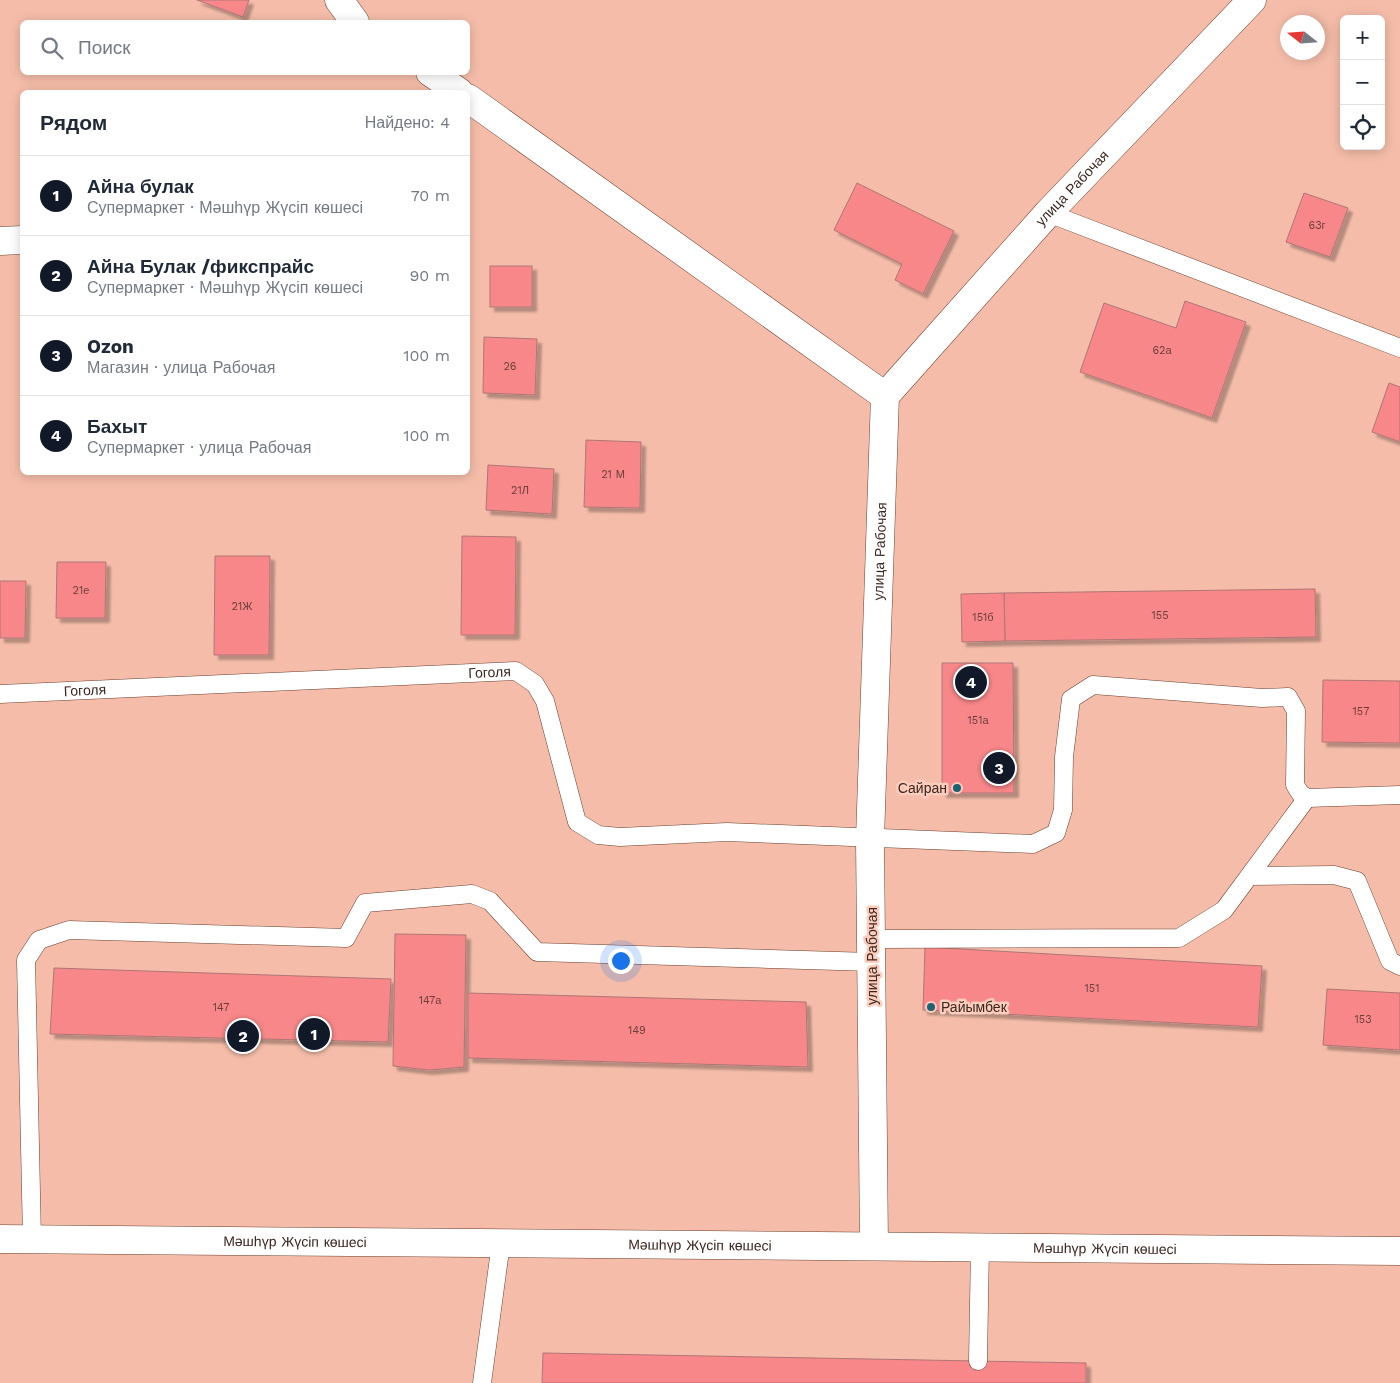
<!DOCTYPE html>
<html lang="ru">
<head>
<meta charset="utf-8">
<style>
  body { margin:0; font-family:"Work Sans",sans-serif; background:#f2f2f3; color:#1f2937 }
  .controls { position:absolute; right:15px; top:15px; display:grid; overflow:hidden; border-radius:8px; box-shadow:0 2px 12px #0003 }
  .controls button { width:45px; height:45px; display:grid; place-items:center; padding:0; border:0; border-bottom:1px solid #e0e1e3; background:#fff; color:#1f2937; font:25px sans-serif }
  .compass { position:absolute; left:1280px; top:15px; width:45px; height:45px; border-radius:50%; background:#fff; box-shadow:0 2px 12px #0003; rotate:287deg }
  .you { position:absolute; left:620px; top:960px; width:18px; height:18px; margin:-12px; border:4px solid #fff; border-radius:50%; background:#1a73e8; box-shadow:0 0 0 8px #1a73e833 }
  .badge { display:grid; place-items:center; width:32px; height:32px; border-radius:50%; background:#111827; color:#fff; font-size:16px; font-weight:700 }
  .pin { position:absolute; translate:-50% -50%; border:2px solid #fff; box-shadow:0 1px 5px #0006 }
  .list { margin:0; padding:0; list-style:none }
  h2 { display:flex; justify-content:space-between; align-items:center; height:65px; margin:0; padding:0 20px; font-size:21px }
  h2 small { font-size:16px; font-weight:400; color:#747a83 }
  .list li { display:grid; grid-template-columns:32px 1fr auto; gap:15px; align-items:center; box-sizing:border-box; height:80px; padding:0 20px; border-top:1px solid #e0e1e3 }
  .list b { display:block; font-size:19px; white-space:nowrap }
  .list p { margin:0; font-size:16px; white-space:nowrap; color:#747a83 }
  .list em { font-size:16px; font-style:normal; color:#747a83 }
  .icon { flex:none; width:28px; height:28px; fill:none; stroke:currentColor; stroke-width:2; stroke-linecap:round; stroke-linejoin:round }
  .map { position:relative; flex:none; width:1400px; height:1383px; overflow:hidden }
  .search { position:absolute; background:#fff; box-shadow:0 2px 12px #0003; left:20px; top:20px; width:450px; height:55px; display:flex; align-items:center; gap:12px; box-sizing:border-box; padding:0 18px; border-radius:8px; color:#747a83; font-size:19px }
  .panel { position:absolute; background:#fff; box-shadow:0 2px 12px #0003; left:20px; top:90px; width:450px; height:385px; border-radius:8px }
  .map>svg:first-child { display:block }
  .building { fill:#f88789; stroke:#ae7676; filter:url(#shadow) }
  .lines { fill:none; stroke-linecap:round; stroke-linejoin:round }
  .service-casing { stroke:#6d3f2e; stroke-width:19 }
  .minor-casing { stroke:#6d3f2e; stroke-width:29 }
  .secondary-casing { stroke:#6d3f2e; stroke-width:29 }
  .service { stroke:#fff; stroke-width:18 }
  .minor { stroke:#fff; stroke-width:28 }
  .secondary { stroke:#fff; stroke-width:28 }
  .poi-dot { fill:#1d6174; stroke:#fbcdbd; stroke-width:2 }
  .labels { text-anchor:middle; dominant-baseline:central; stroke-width:5; stroke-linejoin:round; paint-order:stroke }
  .number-label { font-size:11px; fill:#6b3e3a }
  .street-label { font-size:14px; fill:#3c261f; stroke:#fbcdbd }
  .poi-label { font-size:14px; fill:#3c261f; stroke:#fbcdbd; text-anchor:end }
</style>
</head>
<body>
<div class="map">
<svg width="1400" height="1383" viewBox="0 0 1400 1383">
  <defs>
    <filter id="shadow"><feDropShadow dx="4.5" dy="4.5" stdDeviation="1" flood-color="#0004"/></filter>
  </defs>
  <rect width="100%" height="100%" fill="#f5bda9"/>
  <g class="building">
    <path d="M 197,0 L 249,0 L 243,17 Z"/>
    <path d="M 857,183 L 954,231 L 923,294 L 895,280 L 902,264 L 834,230 Z"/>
    <path d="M 1304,193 L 1348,208 L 1330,257 L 1286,242 Z"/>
    <rect x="490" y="266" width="42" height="41"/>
    <path d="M 1185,301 L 1246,322 L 1212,418 L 1080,372 L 1104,303 L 1176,328 Z"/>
    <path d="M 484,337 L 537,339 L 535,395 L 483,393 Z"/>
    <path d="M 1389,383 L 1400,387 L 1400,442 L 1372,432 Z"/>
    <path d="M 586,440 L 641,442 L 640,508 L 584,507 Z"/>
    <path d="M 488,465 L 554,469 L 552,514 L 486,510 Z"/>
    <path d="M 462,536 L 516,537 L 515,635 L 461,635 Z"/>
    <path d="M 215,556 L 270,556 L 269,655 L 214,655 Z"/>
    <path d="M 57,562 L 106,562 L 105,618 L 56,618 Z"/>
    <path d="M 0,581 L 26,581 L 25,638 L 0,638 Z"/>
    <path d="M 1315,589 L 1316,637 L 1005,641 L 1004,593 Z"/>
    <path d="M 1004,593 L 1005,641 L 962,642 L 961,594 Z"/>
    <path d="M 942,663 L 1013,663 L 1014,793 L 942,793 Z"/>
    <path d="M 1323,680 L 1400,681 L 1400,743 L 1322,742 Z"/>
    <path d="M 395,934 L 466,935 L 464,1067 L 429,1070 L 393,1066 Z"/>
    <path d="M 925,947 L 1262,966 L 1258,1027 L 923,1010 Z"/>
    <path d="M 54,968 L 391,979 L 388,1042 L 50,1034 Z"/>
    <path d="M 1327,989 L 1400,993 L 1400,1050 L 1323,1045 Z"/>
    <path d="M 468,993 L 806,1002 L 808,1067 L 468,1058 Z"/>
    <path d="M 543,1353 L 1086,1363 L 1086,1383 L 542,1383 Z"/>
  </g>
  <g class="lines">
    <g class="service-casing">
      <g id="service">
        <path d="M 1048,213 L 1400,348"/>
        <path id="s1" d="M 0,694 L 516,671 L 535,684 L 545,701 L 577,822 L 598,835 L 620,837 L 727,832 L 1033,844 L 1056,833 L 1063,810 L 1064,757 L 1071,699 L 1093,685 L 1262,698 L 1288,697 L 1296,711 L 1295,785 L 1300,793 L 1307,798 L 1400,795"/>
        <path d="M 1250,876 L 1334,875 L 1357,881 L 1390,961 L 1400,966"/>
        <path d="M 872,939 L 1179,938 L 1224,910 L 1307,798"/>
        <path d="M 32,1239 L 26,960 L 39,940 L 69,930 L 346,938 L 365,903 L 472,894 L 490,901 L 537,952 L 872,962"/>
        <path d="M 978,1361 L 980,1247"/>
        <path d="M 482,1383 L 501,1243"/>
      </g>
    </g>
    <g class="minor-casing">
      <g id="minor">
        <path d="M 339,0 L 355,22"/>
        <path d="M 430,72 L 459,92"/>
        <path d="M 468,98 L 885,396"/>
        <path d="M 0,241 L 22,240"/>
        <path id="s2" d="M 874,1246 L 870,839 L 885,396 L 1048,213 L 1252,0"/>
      </g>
    </g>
    <g class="secondary-casing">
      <g id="secondary">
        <path id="s3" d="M 0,1239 L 1400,1251"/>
      </g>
    </g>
    <use href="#service" class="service"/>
    <use href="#minor" class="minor"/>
    <use href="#secondary" class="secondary"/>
  </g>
  <g class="poi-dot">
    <circle cx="957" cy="788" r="5"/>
    <circle cx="931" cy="1007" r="5"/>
  </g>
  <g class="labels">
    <g class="number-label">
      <text x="1317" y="225">63г</text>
      <text x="1162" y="350">62а</text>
      <text x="510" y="366">26</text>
      <text x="613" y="474">21 М</text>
      <text x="520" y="490">21Л</text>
      <text x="81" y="590">21е</text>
      <text x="242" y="606">21Ж</text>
      <text x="1160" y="615">155</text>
      <text x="983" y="617">151б</text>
      <text x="1361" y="711">157</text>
      <text x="978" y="720">151а</text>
      <text x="1092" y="988">151</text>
      <text x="430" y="1000">147а</text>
      <text x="221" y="1007">147</text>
      <text x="1363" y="1019">153</text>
      <text x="637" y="1030">149</text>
    </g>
    <g class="street-label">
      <text stroke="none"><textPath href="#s2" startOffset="1130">улица Рабочая</textPath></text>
      <text stroke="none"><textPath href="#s2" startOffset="695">улица Рабочая</textPath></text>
      <text stroke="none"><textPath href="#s1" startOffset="490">Гоголя</textPath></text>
      <text stroke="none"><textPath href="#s1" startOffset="85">Гоголя</textPath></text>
      <text transform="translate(872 956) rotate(-90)">улица Рабочая</text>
      <text stroke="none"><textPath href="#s3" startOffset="295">Мәшһүр Жүсіп көшесі</textPath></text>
      <text stroke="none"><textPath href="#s3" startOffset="700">Мәшһүр Жүсіп көшесі</textPath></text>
      <text stroke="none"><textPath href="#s3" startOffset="1105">Мәшһүр Жүсіп көшесі</textPath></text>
    </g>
    <g class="poi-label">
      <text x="947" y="788">Сайран</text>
      <text x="941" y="1007" text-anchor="start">Райымбек</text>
    </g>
  </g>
</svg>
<div class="controls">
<button>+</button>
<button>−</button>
<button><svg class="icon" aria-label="locate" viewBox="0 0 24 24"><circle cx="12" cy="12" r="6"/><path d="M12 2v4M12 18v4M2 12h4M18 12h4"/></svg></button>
</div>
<svg class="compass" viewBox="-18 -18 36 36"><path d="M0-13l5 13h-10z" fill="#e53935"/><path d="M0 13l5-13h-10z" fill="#747a83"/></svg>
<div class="you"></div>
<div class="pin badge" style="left:314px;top:1034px">1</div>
<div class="pin badge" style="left:243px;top:1036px">2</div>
<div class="pin badge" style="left:999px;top:768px">3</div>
<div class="pin badge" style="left:971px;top:682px">4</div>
<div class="search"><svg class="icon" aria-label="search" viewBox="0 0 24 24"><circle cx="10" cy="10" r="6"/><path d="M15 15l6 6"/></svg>Поиск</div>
<section class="panel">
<h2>Рядом<small>Найдено: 4</small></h2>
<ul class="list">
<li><span class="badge">1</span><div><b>Айна булак</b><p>Супермаркет · Мәшһүр Жүсіп көшесі</p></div><em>70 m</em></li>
<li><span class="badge">2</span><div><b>Айна Булак /фикспрайс</b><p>Супермаркет · Мәшһүр Жүсіп көшесі</p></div><em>90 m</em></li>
<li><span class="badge">3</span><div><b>Ozon</b><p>Магазин · улица Рабочая</p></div><em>100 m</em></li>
<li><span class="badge">4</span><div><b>Бахыт</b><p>Супермаркет · улица Рабочая</p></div><em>100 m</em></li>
</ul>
</section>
</div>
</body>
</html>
